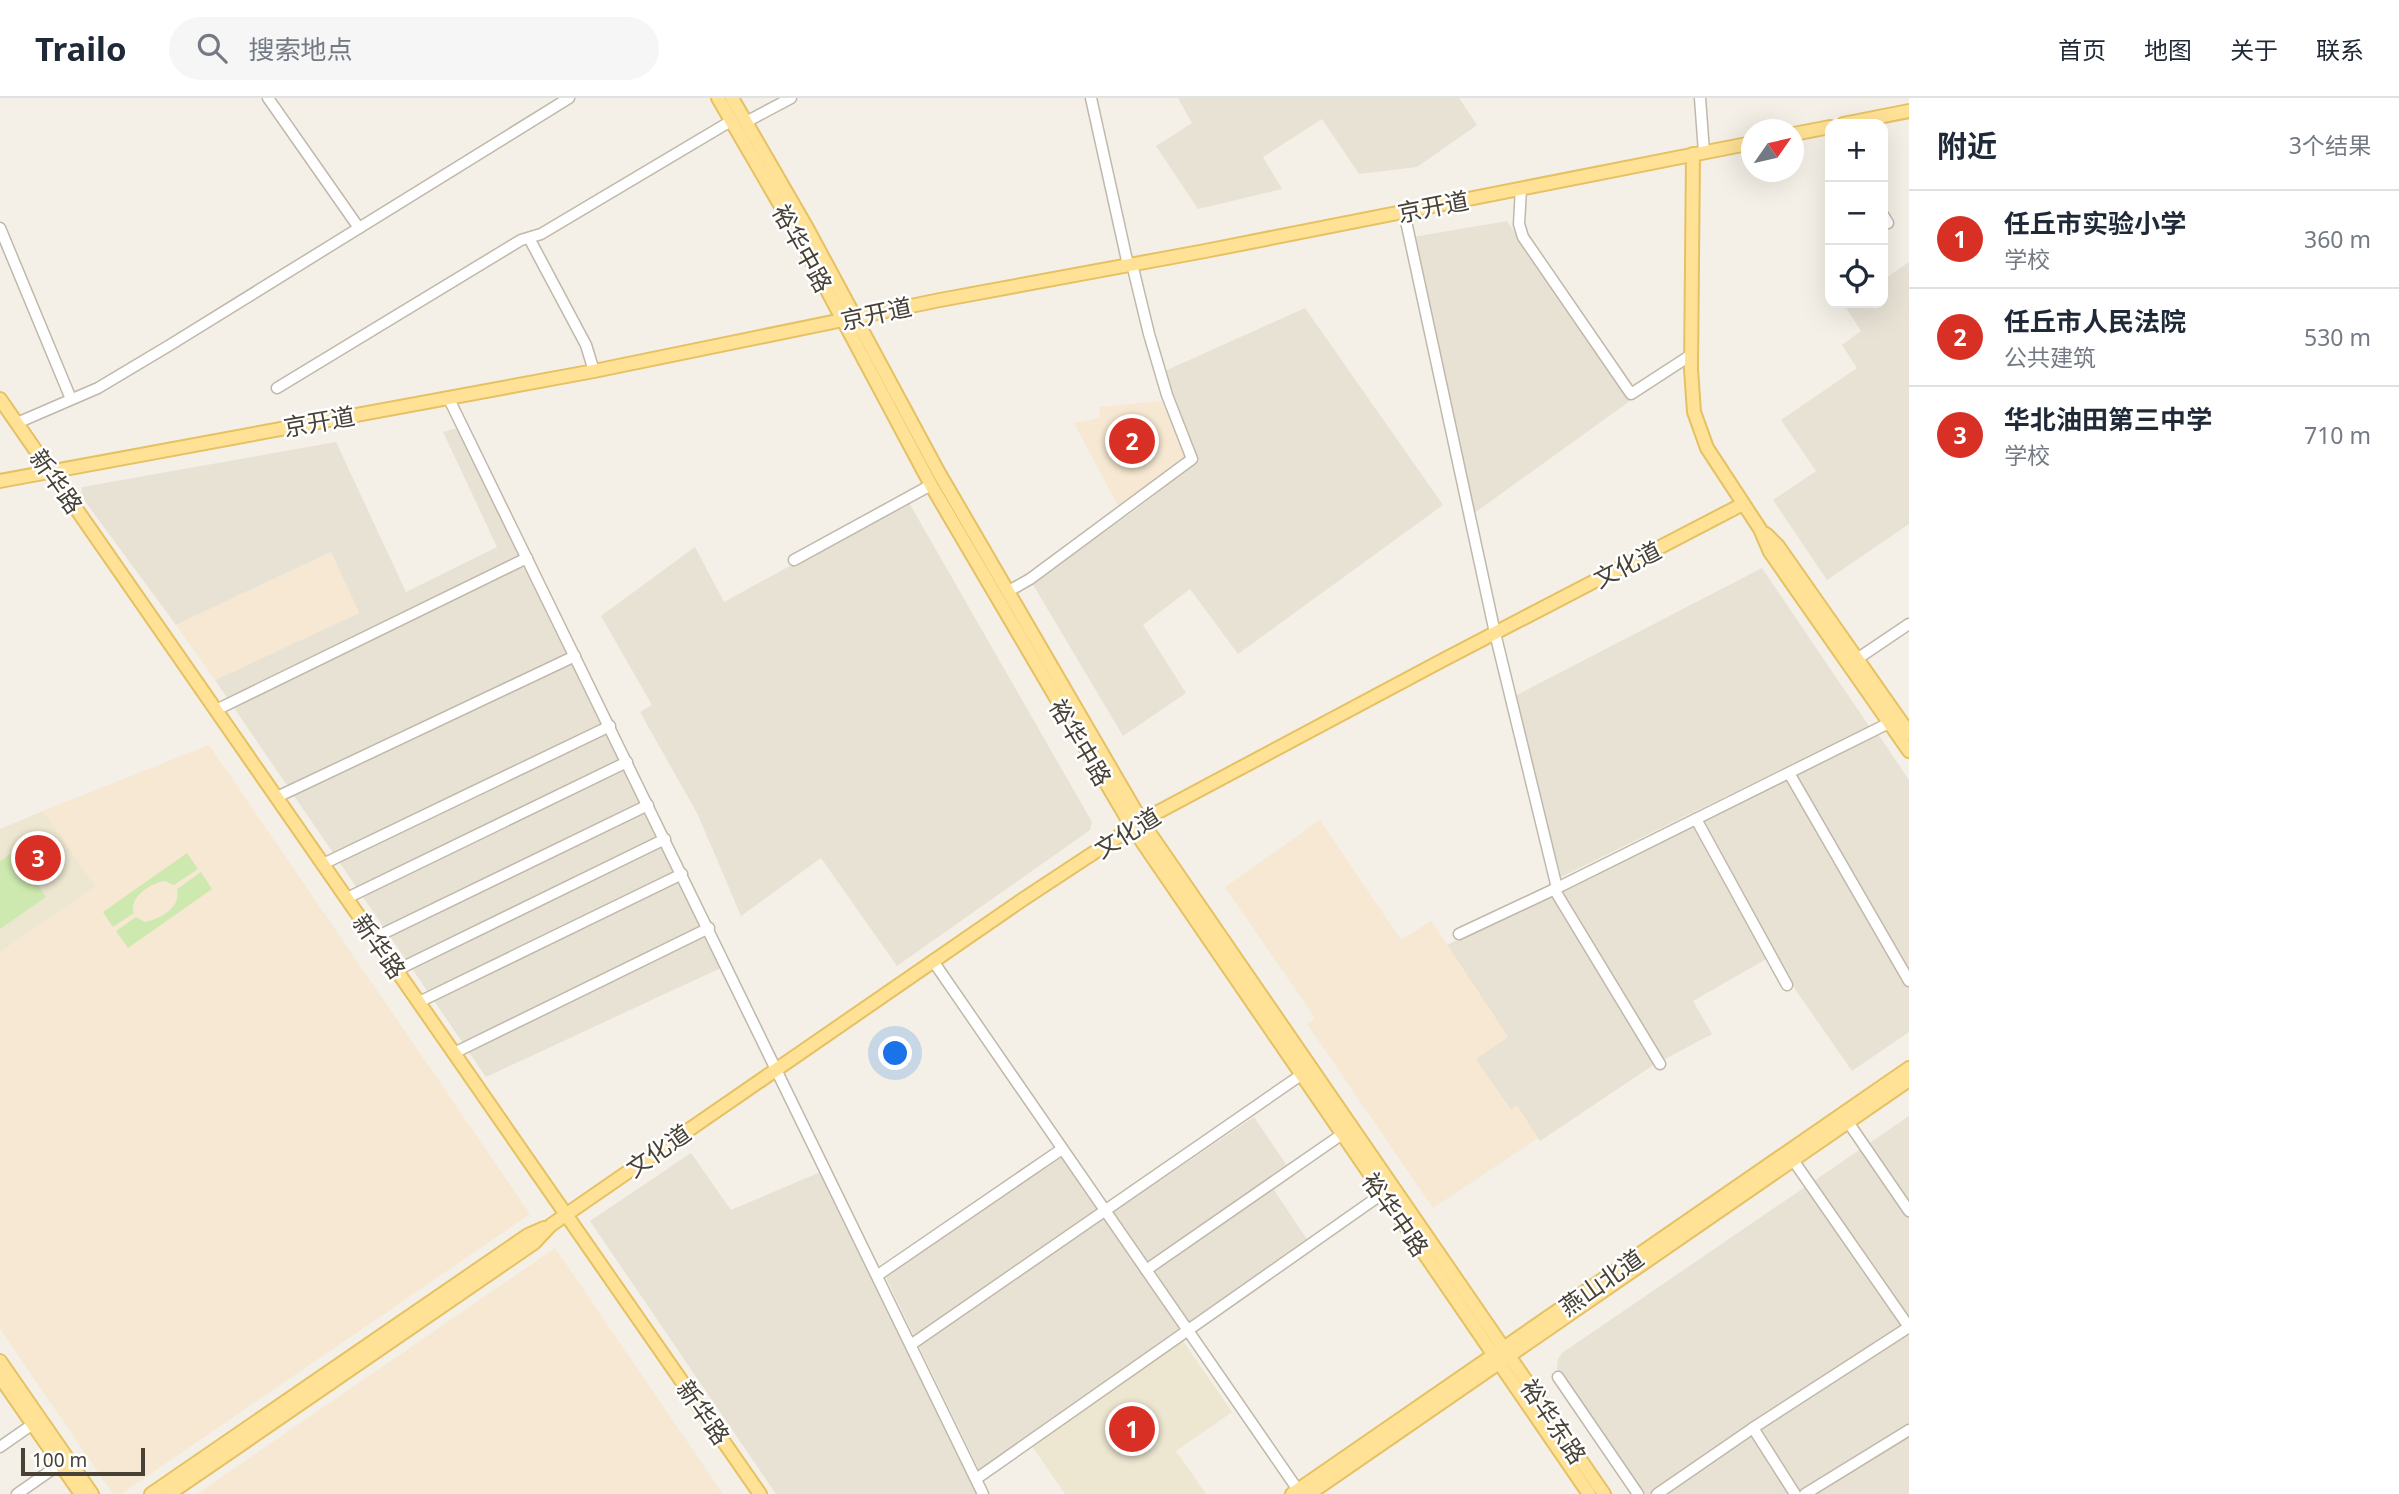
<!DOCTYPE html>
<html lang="zh">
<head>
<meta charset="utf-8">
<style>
  body { margin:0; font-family:"Noto Sans","Noto Sans SC",sans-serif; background:#f6f6f7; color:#1f2937 }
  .controls { position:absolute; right:21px; top:21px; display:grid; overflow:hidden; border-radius:14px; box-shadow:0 7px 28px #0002 }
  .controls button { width:63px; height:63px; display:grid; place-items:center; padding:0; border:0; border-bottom:2px solid #e0e1e3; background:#fff; color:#1f2937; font:35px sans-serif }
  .compass { position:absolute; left:1741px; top:21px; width:63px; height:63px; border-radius:50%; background:#fff; box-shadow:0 7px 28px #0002; rotate:56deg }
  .scale { position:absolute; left:21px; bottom:18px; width:124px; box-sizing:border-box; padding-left:7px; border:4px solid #474136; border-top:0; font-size:19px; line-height:24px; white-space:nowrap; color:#474136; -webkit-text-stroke:5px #fff; paint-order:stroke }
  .you { position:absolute; left:896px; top:956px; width:24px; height:24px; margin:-18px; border:5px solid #fff; border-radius:50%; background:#1a73e8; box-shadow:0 0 0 10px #1a73e833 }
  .badge { display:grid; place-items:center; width:46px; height:46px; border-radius:50%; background:#d93025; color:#fff; font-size:23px; font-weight:700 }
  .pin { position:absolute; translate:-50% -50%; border:4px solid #fff; box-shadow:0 2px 7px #0006 }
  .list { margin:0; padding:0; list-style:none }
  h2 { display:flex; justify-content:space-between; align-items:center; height:91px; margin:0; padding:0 28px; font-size:30px }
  h2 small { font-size:23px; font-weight:400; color:#747a83 }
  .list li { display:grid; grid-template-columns:46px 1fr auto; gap:21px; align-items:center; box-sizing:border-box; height:98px; padding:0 28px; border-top:2px solid #e0e1e3 }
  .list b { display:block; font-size:26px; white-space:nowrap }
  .list p { margin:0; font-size:23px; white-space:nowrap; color:#747a83 }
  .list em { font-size:23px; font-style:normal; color:#747a83 }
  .icon { flex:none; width:38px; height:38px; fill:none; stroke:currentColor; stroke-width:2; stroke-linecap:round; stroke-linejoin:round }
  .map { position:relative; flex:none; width:1909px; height:1396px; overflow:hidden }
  header { display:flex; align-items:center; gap:42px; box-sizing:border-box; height:98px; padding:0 35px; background:#fff; border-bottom:2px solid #e0e1e3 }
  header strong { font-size:33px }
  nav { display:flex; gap:38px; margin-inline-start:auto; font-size:24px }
  .search { width:490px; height:63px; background:#f6f6f7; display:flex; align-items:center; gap:18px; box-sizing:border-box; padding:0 24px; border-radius:38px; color:#747a83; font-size:26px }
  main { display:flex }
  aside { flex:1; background:#fff }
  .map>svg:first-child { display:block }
  .residential { fill:#e8e2d5 }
  .commercial { fill:#f6e8d2 }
  .education { fill:#ede6d1 }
  .green { fill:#cee9af }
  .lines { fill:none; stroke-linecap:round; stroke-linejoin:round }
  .minor-casing { stroke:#c0b8aa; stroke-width:13 }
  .major-casing { stroke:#e6c163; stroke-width:16 }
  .minor { stroke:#fff; stroke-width:10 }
  .major { stroke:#ffe295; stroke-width:12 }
  .labels { text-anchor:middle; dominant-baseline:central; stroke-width:5; stroke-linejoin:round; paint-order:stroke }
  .street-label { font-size:24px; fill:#474136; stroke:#fff }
</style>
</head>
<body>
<header>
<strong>Trailo</strong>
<div class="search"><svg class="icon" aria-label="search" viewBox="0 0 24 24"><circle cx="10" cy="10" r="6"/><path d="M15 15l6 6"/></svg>搜索地点</div>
<nav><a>首页</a><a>地图</a><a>关于</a><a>联系</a></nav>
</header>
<main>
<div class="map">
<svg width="1909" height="1396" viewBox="0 0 1909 1396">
  <rect width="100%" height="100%" fill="#f4f0e7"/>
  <g class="residential">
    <path d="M 1178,0 L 1459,0 L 1477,27 L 1417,69 L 1359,76 L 1322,21 L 1263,59 L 1282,91 L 1198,111 L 1156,48 L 1192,25 Z"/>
    <path d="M 1507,123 L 1630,303 L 1473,416 L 1413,139 Z"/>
    <path d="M 1909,164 L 1909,426 L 1827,482 L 1773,402 L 1816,373 L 1781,322 L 1857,270 L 1842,247 L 1861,233 L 1845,208 L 1849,205 L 1883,205 L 1883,182 Z"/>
    <path d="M 1305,210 L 1443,407 L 1238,556 L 1190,491 L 1143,527 L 1186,595 L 1123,638 L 1032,485 L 1134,413 L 1199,363 L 1165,273 Z"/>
    <path d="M 460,329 L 723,869 L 486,979 L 215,582 L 359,515 L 331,454 L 176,527 L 81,398 L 82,389 L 336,344 L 406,494 L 497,449 L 443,334 Z"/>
    <path d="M 908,403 L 1092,724 L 1090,732 L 897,868 L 821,760 L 741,818 L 698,717 L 640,614 L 652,607 L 601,518 L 695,449 L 724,504 Z"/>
    <path d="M 1762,470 L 1869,628 L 1561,779 L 1515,598 Z"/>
    <path d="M 1878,636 L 1909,682 L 1909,934 L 1852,973 L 1795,891 L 1775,856 L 1693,903 L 1712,936 L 1652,968 L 1540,1043 L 1517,1008 L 1511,1012 L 1475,961 L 1508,939 L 1447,847 Z"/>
    <path d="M 1909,1018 L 1909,1396 L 1643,1396 L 1557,1271 L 1558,1261 L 1562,1255 Z"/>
    <path d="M 1254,1019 L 1294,1078 L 1274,1092 L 1308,1143 L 979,1372 L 884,1176 L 1060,1056 L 1104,1120 Z"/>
    <path d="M 691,1055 L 731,1112 L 823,1073 L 980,1396 L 776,1396 L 590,1123 Z"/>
  </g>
  <g class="commercial">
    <path d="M 1161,303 L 1189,362 L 1121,413 L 1074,325 L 1100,320 L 1099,309 Z"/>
    <path d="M 331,454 L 359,515 L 215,582 L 176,527 Z"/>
    <path d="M 209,647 L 530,1116 L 121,1396 L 113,1396 L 0,1231 L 0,854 L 95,788 L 43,713 Z"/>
    <path d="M 1320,722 L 1401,842 L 1431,823 L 1447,847 L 1508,939 L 1476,961 L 1510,1012 L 1517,1008 L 1538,1040 L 1433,1110 L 1307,926 L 1315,920 L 1225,789 Z"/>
    <path d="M 555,1150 L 723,1396 L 197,1396 Z"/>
  </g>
  <g class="education">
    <path d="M 43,713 L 95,788 L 0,854 L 0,731 Z"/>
    <path d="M 1183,1243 L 1232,1314 L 1176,1353 L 1206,1396 L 1065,1396 L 1032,1348 Z"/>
  </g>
  <g class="green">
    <path d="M 15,753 L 46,799 L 0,831 L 0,763 Z"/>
    <path d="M 187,755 L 198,771 L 174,787 L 165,783 C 150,785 128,800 134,815 L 113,829 L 103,814 Z"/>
    <path d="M 201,774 L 212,791 L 128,850 L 116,833 L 136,819 L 145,824 C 160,821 182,809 177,791 Z"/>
  </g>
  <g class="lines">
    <g class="minor-casing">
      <g id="minor">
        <path d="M 268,0 L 359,130"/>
        <path d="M 1091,0 L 1128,167"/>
        <path d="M 1700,0 L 1704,54"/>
        <path d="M 746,24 L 791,0"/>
        <path d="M 1521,90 L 1519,126 L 1523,139 L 1631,296 L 1691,257"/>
        <path d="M 1404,114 L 1495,535 L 1557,790"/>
        <path d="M 1883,117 L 1888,125"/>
        <path d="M 0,130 L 71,301"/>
        <path d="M 529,140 L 586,247 L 594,273"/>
        <path d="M 277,290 L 521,142 L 541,136 L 731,23"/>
        <path d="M 448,299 L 983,1396"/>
        <path d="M 17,325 L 98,290 L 170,247 L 569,0"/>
        <path d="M 794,462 L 931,387"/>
        <path d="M 1007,494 L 1030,481 L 1192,361 L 1167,297 L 1149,236 L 1132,166"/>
        <path d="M 1857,561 L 1909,526"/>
        <path d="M 216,612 L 527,460"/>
        <path d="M 1789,675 L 1909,883"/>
        <path d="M 277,699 L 575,558"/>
        <path d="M 1696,721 L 1787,887"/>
        <path d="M 323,766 L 610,628"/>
        <path d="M 1554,791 L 1660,966"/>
        <path d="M 347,800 L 627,664"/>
        <path d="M 1459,836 L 1557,790 L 1889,625"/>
        <path d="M 374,840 L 648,707"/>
        <path d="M 933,863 L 1298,1392"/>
        <path d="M 397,872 L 665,741"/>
        <path d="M 419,904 L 682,776"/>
        <path d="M 454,955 L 709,830"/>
        <path d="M 1848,1024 L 1909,1113"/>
        <path d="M 1793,1062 L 1909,1229"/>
        <path d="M 1146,1172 L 1341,1037"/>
        <path d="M 878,1177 L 1062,1051"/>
        <path d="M 912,1246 L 1301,977"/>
        <path d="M 1558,1279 L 1638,1396"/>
        <path d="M 1753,1330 L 1795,1396"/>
        <path d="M 0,1349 L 33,1326"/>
        <path d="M 976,1381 L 1382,1096"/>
        <path d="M 17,1396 L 60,1366"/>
        <path d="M 1657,1396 L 1753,1330 L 1909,1229"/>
        <path d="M 1805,1396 L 1909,1332"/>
      </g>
    </g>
    <g class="major-casing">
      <g id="major">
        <path d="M 718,0 L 797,136 L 931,387 L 1132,729 L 1589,1396"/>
        <path d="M 732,0 L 807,130 L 939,375 L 1142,724 L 1604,1396"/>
        <path d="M 1843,26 L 1909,13"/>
        <path d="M 1794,36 L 1830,29"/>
        <path d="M 1693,56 L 1691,271 L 1694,314 L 1707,350 L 1760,431 L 1770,454 L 1909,653"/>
        <path d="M 0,301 L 760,1396"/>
        <path d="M 0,383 L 594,273 L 940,202 L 1205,153 L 1752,45"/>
        <path d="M 1766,436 L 1778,448 L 1909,635"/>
        <path d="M 0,1263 L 92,1396"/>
        <path d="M 0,1279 L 81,1396"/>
        <path d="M 151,1396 L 528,1137 L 544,1130"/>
        <path d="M 169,1396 L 534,1145 L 551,1127 L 1022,802 L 1145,721 L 1443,562 L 1743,406"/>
        <path d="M 1292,1396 L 1909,970"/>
        <path d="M 1309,1396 L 1909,982"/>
      </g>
    </g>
    <use href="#minor" class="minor"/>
    <use href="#major" class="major"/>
  </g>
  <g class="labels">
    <g class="street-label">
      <text transform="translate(1433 108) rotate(-11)">京开道</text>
      <text transform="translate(803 150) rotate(61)">裕华中路</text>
      <text transform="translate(876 215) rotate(-12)">京开道</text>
      <text transform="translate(319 323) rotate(-10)">京开道</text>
      <text transform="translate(57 383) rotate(55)">新华路</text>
      <text transform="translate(1627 466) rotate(-27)">文化道</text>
      <text transform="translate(1081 644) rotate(59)">裕华中路</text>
      <text transform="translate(1127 734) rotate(-32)">文化道</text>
      <text transform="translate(380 848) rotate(55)">新华路</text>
      <text transform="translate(658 1052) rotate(-35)">文化道</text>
      <text transform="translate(1396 1116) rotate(55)">裕华中路</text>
      <text transform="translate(1601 1184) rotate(-35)">燕山北道</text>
      <text transform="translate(704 1314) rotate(55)">新华路</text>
      <text transform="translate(1554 1323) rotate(56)">裕华东路</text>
    </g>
  </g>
</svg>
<div class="controls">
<button>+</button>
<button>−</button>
<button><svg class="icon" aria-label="locate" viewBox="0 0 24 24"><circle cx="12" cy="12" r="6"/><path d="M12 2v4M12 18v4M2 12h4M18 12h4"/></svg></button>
</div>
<svg class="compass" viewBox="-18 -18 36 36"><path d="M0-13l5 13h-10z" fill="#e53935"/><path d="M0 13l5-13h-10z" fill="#747a83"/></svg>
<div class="scale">100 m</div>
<div class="you"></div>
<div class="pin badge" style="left:1132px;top:1331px">1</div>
<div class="pin badge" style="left:1132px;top:343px">2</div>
<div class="pin badge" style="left:38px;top:760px">3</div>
</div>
<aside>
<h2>附近<small>3个结果</small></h2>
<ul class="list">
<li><span class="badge">1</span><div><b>任丘市实验小学</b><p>学校</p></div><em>360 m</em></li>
<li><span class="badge">2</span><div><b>任丘市人民法院</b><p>公共建筑</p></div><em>530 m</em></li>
<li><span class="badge">3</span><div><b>华北油田第三中学</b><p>学校</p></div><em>710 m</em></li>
</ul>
</aside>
</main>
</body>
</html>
